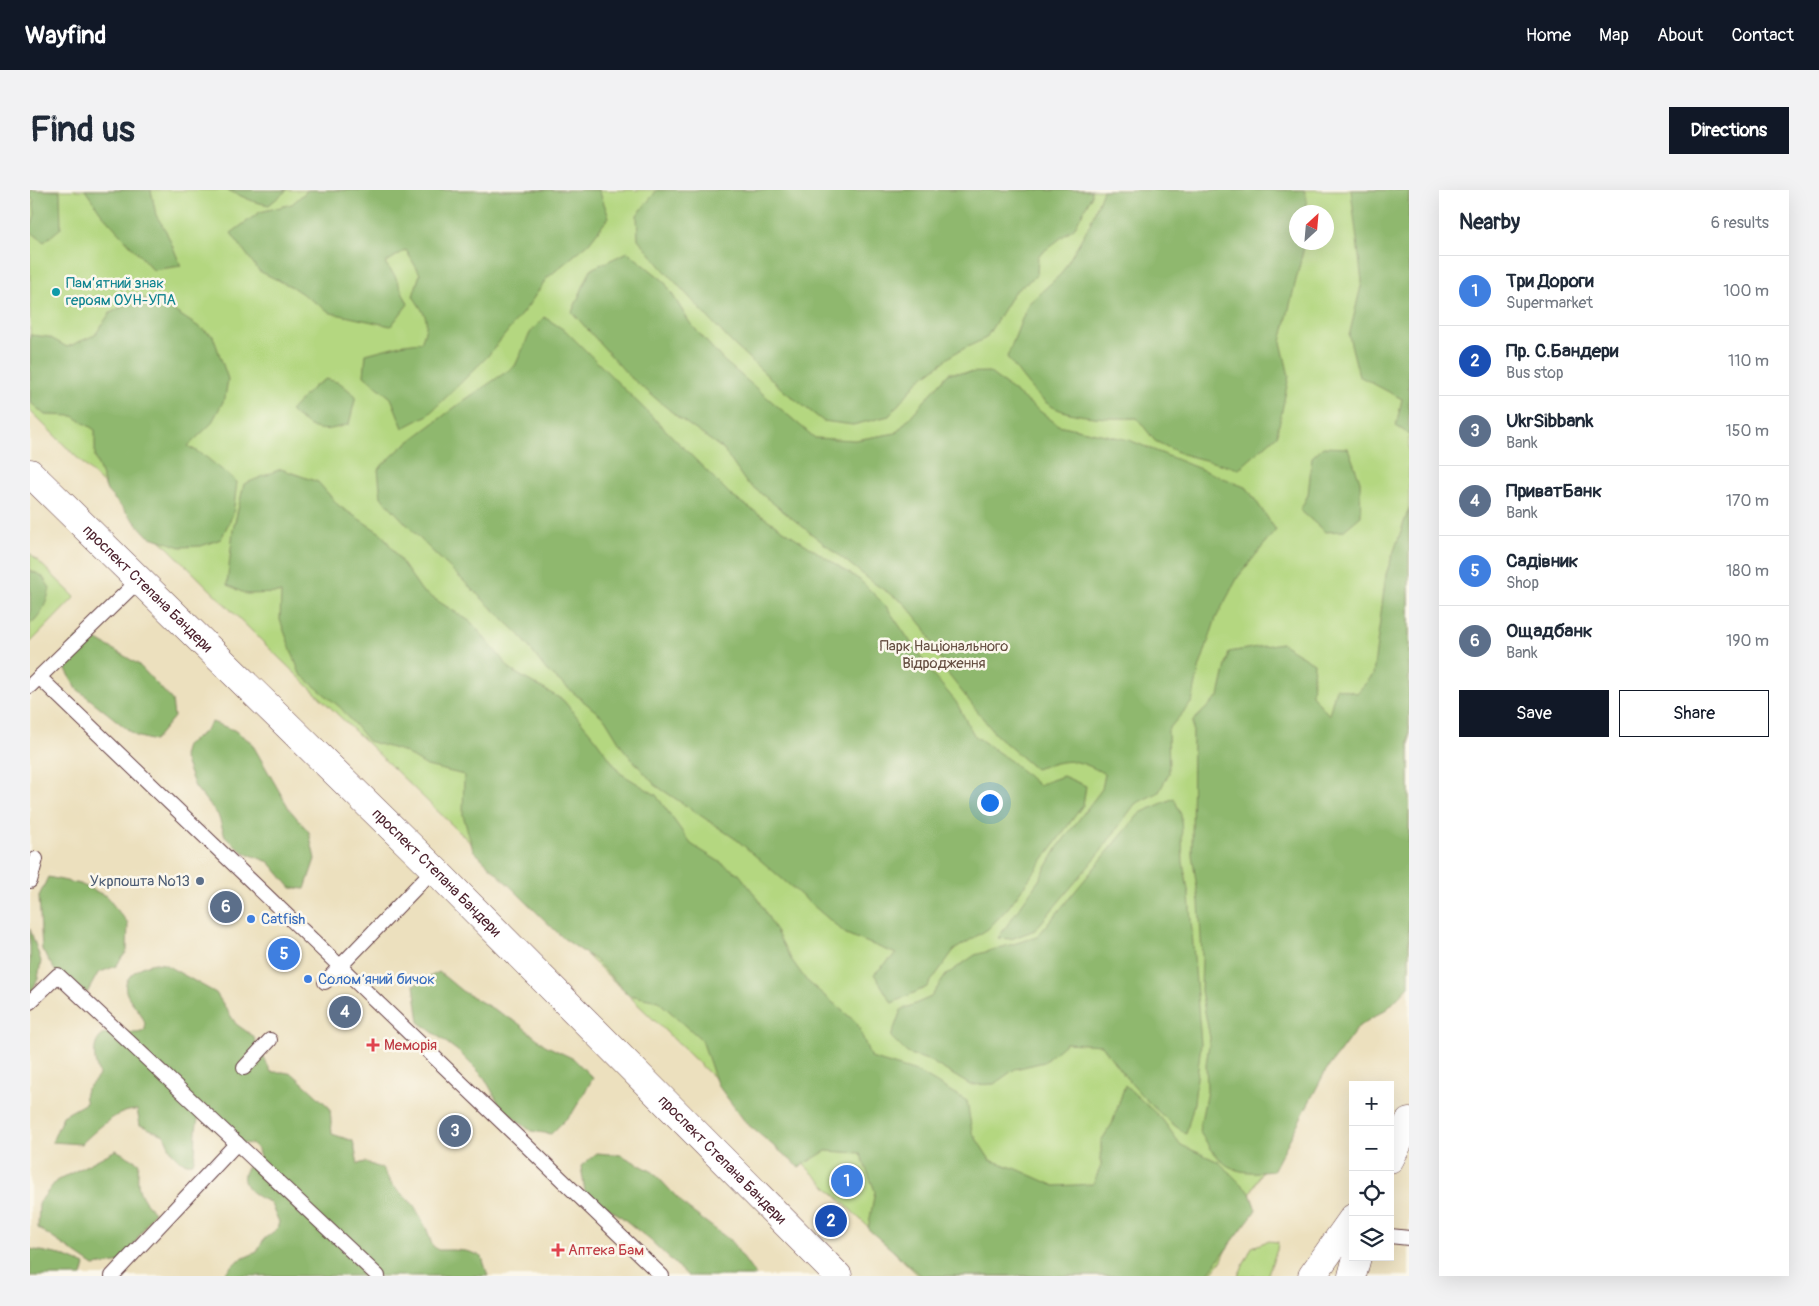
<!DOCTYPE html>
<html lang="en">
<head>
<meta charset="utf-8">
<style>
  body { margin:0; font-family:Pangolin,sans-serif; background:#f2f2f3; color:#1f2937 }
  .controls { position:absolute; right:15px; bottom:15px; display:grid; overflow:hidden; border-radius:0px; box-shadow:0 5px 20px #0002 }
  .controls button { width:45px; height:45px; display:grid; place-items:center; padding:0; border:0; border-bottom:1px solid #e0e1e3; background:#fff; color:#1f2937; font:25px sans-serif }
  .compass { position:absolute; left:1259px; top:15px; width:45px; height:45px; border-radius:50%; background:#fff; box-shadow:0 5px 20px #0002; rotate:26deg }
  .you { position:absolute; left:959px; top:612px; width:18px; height:18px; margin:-12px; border:4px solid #fff; border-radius:50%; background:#1a73e8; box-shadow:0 0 0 8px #1a73e833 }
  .badge { display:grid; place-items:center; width:32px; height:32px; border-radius:50%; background:#111827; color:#fff; font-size:16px; font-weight:700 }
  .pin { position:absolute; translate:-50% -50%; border:2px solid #fff; box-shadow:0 1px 5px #0006 }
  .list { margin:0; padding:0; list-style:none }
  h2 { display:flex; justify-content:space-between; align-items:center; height:65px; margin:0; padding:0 20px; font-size:21px }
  h2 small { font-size:16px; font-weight:400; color:#747a83 }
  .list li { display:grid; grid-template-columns:32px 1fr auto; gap:15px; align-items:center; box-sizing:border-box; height:70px; padding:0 20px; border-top:1px solid #e0e1e3 }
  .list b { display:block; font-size:19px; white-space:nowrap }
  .list p { margin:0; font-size:16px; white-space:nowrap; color:#747a83 }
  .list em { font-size:16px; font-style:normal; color:#747a83 }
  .actions { display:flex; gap:10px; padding:15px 20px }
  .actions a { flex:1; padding:11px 0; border:1px solid #111827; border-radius:0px; text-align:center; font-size:18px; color:#111827 }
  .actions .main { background:#111827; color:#fff }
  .icon { flex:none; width:28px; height:28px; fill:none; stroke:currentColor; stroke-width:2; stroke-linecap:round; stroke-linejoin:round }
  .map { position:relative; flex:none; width:1379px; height:1086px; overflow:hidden; border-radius:0px }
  header { display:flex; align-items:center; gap:30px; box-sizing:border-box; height:70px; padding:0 25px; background:#111827; color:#fff }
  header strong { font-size:24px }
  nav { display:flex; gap:28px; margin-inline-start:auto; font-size:18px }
  .intro { display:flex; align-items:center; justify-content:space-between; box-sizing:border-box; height:120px; padding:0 30px }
  h1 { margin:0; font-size:35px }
  .button { padding:12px 22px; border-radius:0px; background:#111827; color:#fff; font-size:18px; font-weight:700 }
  main { display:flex; gap:30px; padding:0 30px }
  aside { flex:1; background:#fff; border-radius:0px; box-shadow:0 5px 20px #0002 }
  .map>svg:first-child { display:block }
  .green { fill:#b4d780; stroke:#7f7b56; fill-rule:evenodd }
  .forest { fill:#8fb86e; stroke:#6c6c4c }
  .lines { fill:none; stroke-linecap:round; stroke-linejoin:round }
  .lane-casing { stroke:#623c41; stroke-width:16 }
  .primary-casing { stroke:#623c41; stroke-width:29 }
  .highway-casing { stroke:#623c41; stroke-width:29 }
  .lane { stroke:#fff; stroke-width:14 }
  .primary { stroke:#fff; stroke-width:28 }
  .highway { stroke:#fff; stroke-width:28 }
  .culture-dot { fill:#0f9aa8; stroke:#fbf7ec; stroke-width:2 }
  .service-dot { fill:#5c6f8a; stroke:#fbf7ec; stroke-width:2 }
  .shop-dot { fill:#3f7fe0; stroke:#fbf7ec; stroke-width:2 }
  .health-dot { fill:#e0444e; stroke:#fbf7ec; stroke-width:2 }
  .labels { text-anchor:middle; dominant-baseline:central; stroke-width:5; stroke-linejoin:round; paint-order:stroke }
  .culture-label { font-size:15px; fill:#0d838f; stroke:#fbf7ec; text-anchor:start }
  .street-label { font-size:15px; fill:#4a1f2b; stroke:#fbf7ec }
  .park-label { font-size:15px; fill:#644d40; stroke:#fbf7ec }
  .service-label { font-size:15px; fill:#4e5e75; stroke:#fbf7ec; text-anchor:end }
  .shop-label { font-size:15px; fill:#366cbe; stroke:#fbf7ec; text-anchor:start }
  .health-label { font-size:15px; fill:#be3a42; stroke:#fbf7ec; text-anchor:start }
</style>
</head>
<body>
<header>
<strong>Wayfind</strong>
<nav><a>Home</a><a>Map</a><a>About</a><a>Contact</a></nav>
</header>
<div class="intro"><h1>Find us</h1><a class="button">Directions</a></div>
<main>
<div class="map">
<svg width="1379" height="1086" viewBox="0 0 1379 1086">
  <rect width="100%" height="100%" fill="#fbf7ec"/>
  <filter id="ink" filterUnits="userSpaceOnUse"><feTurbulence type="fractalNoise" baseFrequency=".02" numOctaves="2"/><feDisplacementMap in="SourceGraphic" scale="10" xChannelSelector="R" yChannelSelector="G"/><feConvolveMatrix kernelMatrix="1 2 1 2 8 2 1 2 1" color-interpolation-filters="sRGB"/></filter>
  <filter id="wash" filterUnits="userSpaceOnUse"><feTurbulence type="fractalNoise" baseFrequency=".0096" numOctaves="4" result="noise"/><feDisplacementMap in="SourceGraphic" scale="20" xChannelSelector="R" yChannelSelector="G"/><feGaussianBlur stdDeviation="1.12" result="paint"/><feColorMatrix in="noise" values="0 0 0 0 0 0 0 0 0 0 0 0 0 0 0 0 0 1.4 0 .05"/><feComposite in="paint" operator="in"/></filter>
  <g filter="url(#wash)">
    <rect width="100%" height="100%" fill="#ece0be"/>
    <g class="green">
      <path d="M 0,0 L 1379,0 L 1379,778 L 1306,846 L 1221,1002 L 1192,1070 L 1180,1086 L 889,1086 L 244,463 L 0,221 ZM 1266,22 L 1296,22 L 1296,52 L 1266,52 Z"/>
      <path d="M 0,363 L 45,407 L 1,452 L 0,451 Z"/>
      <path d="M 1238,1051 L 1248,1052 L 1247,1060 L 1237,1086 L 1208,1086 L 1222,1057 Z"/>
    </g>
    <g class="forest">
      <path d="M 0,0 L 30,1 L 31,38 L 14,52 L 0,41 L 5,24 L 3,9 L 0,8 Z"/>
      <path d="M 55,0 L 121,0 L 126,25 L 136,41 L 151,76 L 123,80 L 71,23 Z"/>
      <path d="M 197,0 L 257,0 L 239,15 L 225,12 Z"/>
      <path d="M 278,0 L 569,0 L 579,27 L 559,53 L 517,88 L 498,116 L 457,167 L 398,225 L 373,238 L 361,208 L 334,186 L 336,164 L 374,154 L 391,152 C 401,128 396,127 383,106 L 390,84 L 376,60 L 355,73 L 365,86 L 378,114 L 361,136 L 301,123 L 262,97 L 229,81 L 201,43 L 230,22 L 262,14 Z"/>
      <path d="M 627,0 L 1061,0 L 1062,5 L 1045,37 L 1008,66 L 1007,85 L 984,102 L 956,148 L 925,163 L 888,191 L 859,226 L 823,235 L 793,231 L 754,201 L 702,153 L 634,80 L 608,49 L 607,25 Z"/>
      <path d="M 1073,0 L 1274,0 L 1277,9 L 1274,22 L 1266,22 L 1266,52 L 1275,53 L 1251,152 L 1259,186 L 1247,245 L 1209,279 L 1152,264 L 1125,251 L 1107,228 C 1084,229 1046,228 1025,218 C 1007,210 989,183 977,167 L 998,114 L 1031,84 L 1060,34 Z"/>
      <path d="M 1321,0 L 1379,0 L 1379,244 L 1366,236 L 1372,209 L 1329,186 L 1319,146 L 1332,92 Z"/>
      <path d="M 598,62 L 634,91 L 660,133 L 693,170 L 785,248 L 825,250 L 866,243 L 919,183 L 959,182 L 1028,235 L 1099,250 L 1217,298 L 1246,340 L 1208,387 L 1186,428 L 1169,479 L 1162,512 L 1138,540 L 1139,583 L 1129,602 L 1105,614 L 1068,665 L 1005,740 L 981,749 L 968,748 L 1009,690 L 1028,657 L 1072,599 L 1075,584 C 1044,567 1038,569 1005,579 L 966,545 L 918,484 L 894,437 L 874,413 L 845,394 L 715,291 L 693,259 L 649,228 L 599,186 L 542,122 L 561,79 Z"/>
      <path d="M 111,107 L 141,119 L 183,146 L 198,189 L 195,208 L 181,234 L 158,256 L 176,267 L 207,292 L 203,324 L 191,349 L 171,356 L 151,357 L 118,346 L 77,301 L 65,267 L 65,240 L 43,226 L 15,225 L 0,212 L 0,145 L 19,147 L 37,157 L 65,145 L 80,123 Z"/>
      <path d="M 514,127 L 536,141 L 703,307 L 830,390 L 856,416 L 901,482 L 926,512 L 944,545 L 982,572 L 1008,595 L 1033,586 L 1056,596 L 1053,615 L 978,718 L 958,739 L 924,760 L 897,797 L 862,813 L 844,784 L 866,764 L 816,744 L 707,650 L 625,595 L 594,560 L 575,529 L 516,480 L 490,445 L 397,356 L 351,307 L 348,279 L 373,256 L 436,209 L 485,176 L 500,143 Z"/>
      <path d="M 296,189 L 310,193 L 326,206 L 319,234 C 289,244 284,241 260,221 L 283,197 Z"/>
      <path d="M 1293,257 L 1318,258 L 1330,291 L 1331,326 L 1313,341 L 1295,342 L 1270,320 L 1278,305 L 1282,267 Z"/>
      <path d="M 251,279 L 288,292 L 309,316 L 352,344 L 392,401 L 441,432 L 482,481 L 533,510 L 565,548 L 590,583 L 626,605 L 661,654 L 709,684 L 729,710 L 761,769 L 776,790 L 827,833 L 841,868 L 890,883 L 937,911 L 942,942 L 960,970 L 987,979 L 1025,996 L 1063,994 L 1071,976 L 1071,951 L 1082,934 L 1095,895 L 1132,929 L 1151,955 L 1189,972 L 1220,1003 L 1226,1020 L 1176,1086 L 892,1086 L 838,1039 L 845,1001 L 830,963 L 796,961 L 769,977 L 716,933 L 687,894 L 672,850 L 628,811 L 599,805 L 565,770 L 533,748 L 443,660 L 433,625 L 434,585 L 397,576 L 372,561 L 338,551 L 311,518 L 270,484 L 250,430 L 251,403 L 216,404 L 197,395 L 203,340 L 214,294 Z"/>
      <path d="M 1379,318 L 1379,796 L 1358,818 L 1329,836 L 1295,882 L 1243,981 C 1199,986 1192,976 1169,941 L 1177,901 L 1176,874 L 1180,848 L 1171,801 L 1172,767 L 1169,712 L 1162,664 L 1163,531 L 1189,506 L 1199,462 L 1251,453 L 1284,473 L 1282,505 L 1299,525 L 1306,498 L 1327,503 L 1343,485 L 1356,384 Z"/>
      <path d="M 0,380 L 12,386 L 20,398 C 17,412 12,425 0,434 Z"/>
      <path d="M 47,448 L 69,451 L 108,474 L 142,510 L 144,527 L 124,551 L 106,546 L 47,499 L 33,474 L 35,463 Z"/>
      <path d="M 182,532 L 204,540 L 221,552 L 260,620 L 279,642 L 285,669 L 275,699 L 261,698 L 239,672 L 213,662 L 195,646 L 188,625 L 165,597 L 153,566 L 156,555 L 174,542 Z"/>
      <path d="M 1144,608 L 1151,625 L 1153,672 L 1159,705 L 1171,854 L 1164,913 L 1156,944 C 1123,921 1094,888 1072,855 L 1036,853 L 1014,872 L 985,879 L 964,894 L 940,895 L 900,871 L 877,863 L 861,847 L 871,820 L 901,807 L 916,785 L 945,765 L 1007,747 L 1110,623 Z"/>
      <path d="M 18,687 L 50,694 L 76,706 L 98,733 L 97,761 L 86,776 L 68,783 L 57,803 L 28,785 L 12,760 L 9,706 Z"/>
      <path d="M 0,739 L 11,771 L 8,789 L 0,805 Z"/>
      <path d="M 126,773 L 134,774 L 186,803 L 206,834 L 223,846 L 241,882 L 253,882 L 263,884 L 300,918 L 302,944 L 323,951 L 328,974 L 335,972 L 353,979 L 362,995 L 384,1015 L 397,1040 L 402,1055 L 408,1060 C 425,1060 438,1059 452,1067 L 458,1086 L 192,1086 L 207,1071 L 227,1062 L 234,1049 L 247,1039 L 249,1032 L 240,1012 C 227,1008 205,994 217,978 C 220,974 226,971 230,968 L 228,960 L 222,954 L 201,952 L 169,927 C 163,942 168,958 163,973 C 146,975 140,959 134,945 L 110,935 L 107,920 C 85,920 67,940 51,954 L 22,952 L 33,926 L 56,913 C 50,898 63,896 69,885 C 62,866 60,842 88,841 C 98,841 106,846 115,840 C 118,818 82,806 101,785 C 108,778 117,774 126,773 Z"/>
      <path d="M 409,782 L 432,801 L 488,833 L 515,855 L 544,869 L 563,888 L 543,922 L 521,944 L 501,941 L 472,919 L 454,887 L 429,862 L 389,832 L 384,795 Z"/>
      <path d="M 86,960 L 109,973 C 106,998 108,1004 124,1022 L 93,1072 L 64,1076 L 8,1038 L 9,1013 L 26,991 Z"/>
      <path d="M 567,963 L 591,965 L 623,982 L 657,1018 L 701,1051 L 726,1086 L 658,1086 L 620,1050 L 589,1025 L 555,1002 L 551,976 Z"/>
      <path d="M 0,1059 L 31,1065 L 55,1075 L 52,1086 L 0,1086 Z"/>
    </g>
  </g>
  <g filter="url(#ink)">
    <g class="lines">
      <g class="lane-casing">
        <g id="lane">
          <path d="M 9,487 L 632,1086"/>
          <path d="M 0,496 L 109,390"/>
          <path d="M 0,691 L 6,669"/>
          <path d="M 295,792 L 404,679"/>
          <path d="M 0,812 L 28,785 L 348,1086"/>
          <path d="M 214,878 L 240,850"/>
          <path d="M 1360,1046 L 1379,1048"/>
          <path d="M 82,1086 L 207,953"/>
        </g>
      </g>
      <g class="primary-casing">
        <g id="primary">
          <path id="s1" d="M 0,283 L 404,679 L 808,1086"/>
        </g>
      </g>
      <g class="highway-casing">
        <g id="highway">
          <path d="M 1360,969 L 1379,932"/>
          <path d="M 1282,1086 L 1323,1028"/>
          <path d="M 1322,1086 L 1327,1067"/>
        </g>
      </g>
      <use href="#lane" class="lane"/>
      <use href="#primary" class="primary"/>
      <use href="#highway" class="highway"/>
    </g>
  </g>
  <circle class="culture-dot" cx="26" cy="102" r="5"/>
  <circle class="service-dot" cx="170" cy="691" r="5"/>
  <g class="shop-dot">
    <circle cx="221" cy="729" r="5"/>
    <circle cx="278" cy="789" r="5"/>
  </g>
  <g class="health-dot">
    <path d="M340.5 847.5h5v5h5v5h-5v5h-5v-5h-5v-5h5z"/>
    <path d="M525.5 1052.5h5v5h5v5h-5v5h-5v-5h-5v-5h5z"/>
  </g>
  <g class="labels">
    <g class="culture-label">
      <text x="36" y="93">Пам’ятний знак<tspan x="36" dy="17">героям ОУН-УПА</tspan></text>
    </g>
    <g class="street-label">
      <text stroke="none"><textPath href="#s1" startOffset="165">проспект Степана Бандери</textPath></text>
      <text stroke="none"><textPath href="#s1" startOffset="570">проспект Степана Бандери</textPath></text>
      <text stroke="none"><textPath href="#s1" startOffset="975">проспект Степана Бандери</textPath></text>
    </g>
    <g class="park-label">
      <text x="914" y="456">Парк Національного<tspan x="914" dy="17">Відродження</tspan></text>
    </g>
    <g class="service-label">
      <text x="160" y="691">Укрпошта №13</text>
    </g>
    <g class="shop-label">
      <text x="231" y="729">Catfish</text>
      <text x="288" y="789">Соломʼяний бичок</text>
    </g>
    <g class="health-label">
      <text x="354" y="855">Меморія</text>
      <text x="538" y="1060">Аптека Бам</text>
    </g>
  </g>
</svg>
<div class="controls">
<button>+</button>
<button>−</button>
<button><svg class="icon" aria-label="locate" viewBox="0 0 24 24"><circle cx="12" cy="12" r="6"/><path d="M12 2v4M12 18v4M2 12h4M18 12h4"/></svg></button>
<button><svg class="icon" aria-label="layers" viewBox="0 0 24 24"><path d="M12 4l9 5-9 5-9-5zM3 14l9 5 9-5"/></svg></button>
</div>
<svg class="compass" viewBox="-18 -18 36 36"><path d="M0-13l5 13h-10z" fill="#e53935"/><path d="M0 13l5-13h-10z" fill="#747a83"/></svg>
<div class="you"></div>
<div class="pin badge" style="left:817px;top:991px;background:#3f7fe0">1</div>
<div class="pin badge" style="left:801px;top:1031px;background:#1a4fb4">2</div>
<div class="pin badge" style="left:425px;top:941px;background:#5c6f8a">3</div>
<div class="pin badge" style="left:315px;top:822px;background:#5c6f8a">4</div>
<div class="pin badge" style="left:254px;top:764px;background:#3f7fe0">5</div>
<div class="pin badge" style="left:196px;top:717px;background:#5c6f8a">6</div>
</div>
<aside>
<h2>Nearby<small>6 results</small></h2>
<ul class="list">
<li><span class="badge" style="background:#3f7fe0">1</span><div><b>Три Дороги</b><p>Supermarket</p></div><em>100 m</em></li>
<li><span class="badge" style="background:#1a4fb4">2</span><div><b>Пр. С.Бандери</b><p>Bus stop</p></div><em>110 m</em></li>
<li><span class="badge" style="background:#5c6f8a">3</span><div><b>UkrSibbank</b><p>Bank</p></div><em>150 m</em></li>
<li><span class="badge" style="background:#5c6f8a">4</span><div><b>ПриватБанк</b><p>Bank</p></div><em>170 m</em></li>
<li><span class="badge" style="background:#3f7fe0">5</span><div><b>Садівник</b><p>Shop</p></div><em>180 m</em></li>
<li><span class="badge" style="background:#5c6f8a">6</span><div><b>Ощадбанк</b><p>Bank</p></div><em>190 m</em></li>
</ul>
<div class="actions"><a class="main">Save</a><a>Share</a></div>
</aside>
</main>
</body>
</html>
